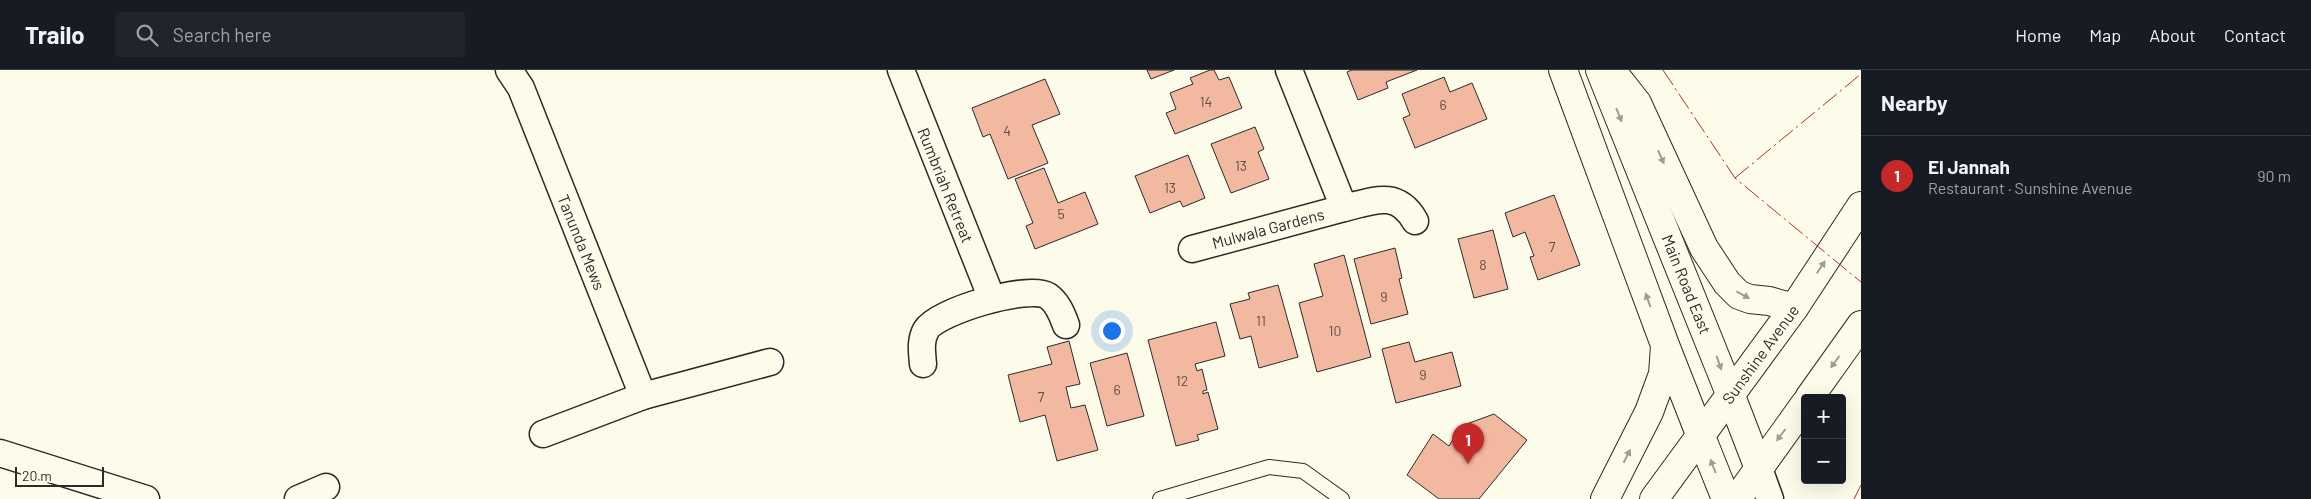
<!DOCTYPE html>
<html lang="en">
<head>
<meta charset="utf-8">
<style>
  body { margin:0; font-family:Barlow,sans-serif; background:#20242c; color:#f1f3f6 }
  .controls { position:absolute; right:15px; bottom:15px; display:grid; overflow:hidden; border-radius:5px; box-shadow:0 5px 20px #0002 }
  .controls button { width:45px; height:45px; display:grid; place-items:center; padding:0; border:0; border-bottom:1px solid #363941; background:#171b24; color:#f1f3f6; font:25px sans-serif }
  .scale { position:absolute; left:15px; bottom:12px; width:89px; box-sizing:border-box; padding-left:5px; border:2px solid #2b2b2b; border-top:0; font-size:14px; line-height:18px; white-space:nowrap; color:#2b2b2b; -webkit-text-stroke:4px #fdfbea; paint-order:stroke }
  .you { position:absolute; left:1111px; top:260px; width:18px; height:18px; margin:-12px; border:4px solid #fff; border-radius:50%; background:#1a73e8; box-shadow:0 0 0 8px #1a73e833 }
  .badge { display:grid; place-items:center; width:32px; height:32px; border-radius:50%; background:#c62828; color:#fff; font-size:16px; font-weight:700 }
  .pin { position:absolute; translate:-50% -41px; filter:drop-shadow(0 1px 2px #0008) }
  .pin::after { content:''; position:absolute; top:26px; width:18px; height:15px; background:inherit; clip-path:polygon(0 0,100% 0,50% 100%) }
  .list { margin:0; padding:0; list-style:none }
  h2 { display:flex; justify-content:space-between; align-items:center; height:65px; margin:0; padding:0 20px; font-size:21px }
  h2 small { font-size:16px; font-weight:400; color:#9ea1a6 }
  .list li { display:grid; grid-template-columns:32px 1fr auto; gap:15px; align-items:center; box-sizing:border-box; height:80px; padding:0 20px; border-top:1px solid #363941 }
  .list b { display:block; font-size:19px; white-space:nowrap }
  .list p { margin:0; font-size:16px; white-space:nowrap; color:#9ea1a6 }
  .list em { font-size:16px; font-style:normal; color:#9ea1a6 }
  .icon { flex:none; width:28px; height:28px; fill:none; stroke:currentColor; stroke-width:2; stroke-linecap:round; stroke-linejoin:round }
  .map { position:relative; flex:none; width:1861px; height:429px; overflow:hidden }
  header { display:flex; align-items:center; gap:30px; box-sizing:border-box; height:70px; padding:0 25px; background:#171b24; border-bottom:1px solid #363941 }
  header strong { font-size:24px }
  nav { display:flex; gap:28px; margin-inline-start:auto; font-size:18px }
  .search { width:350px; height:45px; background:#20242c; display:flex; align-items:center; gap:12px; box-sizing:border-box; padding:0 18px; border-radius:5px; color:#9ea1a6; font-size:19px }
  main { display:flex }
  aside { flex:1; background:#171b24 }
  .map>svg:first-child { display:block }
  .building { fill:#f2b8a0; stroke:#2b2b2b }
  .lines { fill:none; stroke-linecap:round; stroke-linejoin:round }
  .lane-casing { stroke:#2b2b2b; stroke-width:16 }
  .street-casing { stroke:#2b2b2b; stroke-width:29 }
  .secondary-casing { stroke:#2b2b2b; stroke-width:30 }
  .primary-casing { stroke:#2b2b2b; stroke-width:30 }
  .lane { stroke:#fdfbea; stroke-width:14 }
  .street { stroke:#fdfbea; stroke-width:26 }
  .secondary { stroke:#fdfbea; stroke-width:28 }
  .primary { stroke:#fdfbea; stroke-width:28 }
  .power { stroke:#c62828; stroke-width:1; stroke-dasharray:18 4 2.5 4; stroke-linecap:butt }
  .oneway { fill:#9e9d94 }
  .labels { text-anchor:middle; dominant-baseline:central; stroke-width:4; stroke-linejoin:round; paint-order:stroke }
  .number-label { font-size:14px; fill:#5d4e48 }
  .street-label { font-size:16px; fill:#2b2b2b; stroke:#fdfbea }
</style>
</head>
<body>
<header>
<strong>Trailo</strong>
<div class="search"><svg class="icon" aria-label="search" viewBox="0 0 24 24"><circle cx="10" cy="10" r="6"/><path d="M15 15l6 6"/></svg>Search here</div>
<nav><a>Home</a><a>Map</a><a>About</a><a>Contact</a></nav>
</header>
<main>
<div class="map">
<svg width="1861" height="429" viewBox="0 0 1861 429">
  <rect width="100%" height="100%" fill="#fdfbea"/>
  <g class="building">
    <path d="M 1147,0 L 1174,0 L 1151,9 Z"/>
    <path d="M 1210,0 L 1214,0 L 1219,10 L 1229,7 L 1242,38 L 1175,64 L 1166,43 L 1176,39 L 1170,23 L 1193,14 L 1190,8 Z"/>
    <path d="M 1352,0 L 1417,0 L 1386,12 L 1388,18 L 1358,30 L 1347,2 Z"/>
    <path d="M 1444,7 L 1450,22 L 1472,13 L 1487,49 L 1415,78 L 1403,48 L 1410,45 L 1402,24 Z"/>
    <path d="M 1045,9 L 1060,44 L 1032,55 L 1048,93 L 1008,109 L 990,64 L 983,67 L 972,38 Z"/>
    <path d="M 1255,57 L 1264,79 L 1258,82 L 1269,109 L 1231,123 L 1211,74 Z"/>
    <path d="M 1188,85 L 1205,128 L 1183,137 L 1180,131 L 1150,143 L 1135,106 Z"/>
    <path d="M 1044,98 L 1058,133 L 1085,122 L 1098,154 L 1035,179 L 1026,156 L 1033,153 L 1015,109 Z"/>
    <path d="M 1554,125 L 1580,195 L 1538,210 L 1530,187 L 1534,186 L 1525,162 L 1513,167 L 1505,143 Z"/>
    <path d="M 1493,160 L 1508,219 L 1474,228 L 1458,169 Z"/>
    <path d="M 1395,178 L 1402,208 L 1399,209 L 1408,244 L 1371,254 L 1354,189 Z"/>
    <path d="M 1344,185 L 1371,287 L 1317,302 L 1299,233 L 1323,226 L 1314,194 Z"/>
    <path d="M 1278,215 L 1298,287 L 1259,298 L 1251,266 L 1240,269 L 1230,234 L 1250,229 L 1248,223 Z"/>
    <path d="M 1216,252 L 1225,286 L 1195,294 L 1197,301 L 1202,299 L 1207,320 L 1203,321 L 1203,324 L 1208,322 L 1218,359 L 1197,365 L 1199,370 L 1176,376 L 1148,270 Z"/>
    <path d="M 1069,271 L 1080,314 L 1066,317 L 1071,338 L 1085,335 L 1098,380 L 1057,391 L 1045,345 L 1020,352 L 1008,305 L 1052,294 L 1047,277 Z"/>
    <path d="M 1409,272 L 1415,292 L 1452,282 L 1461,316 L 1396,333 L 1382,279 Z"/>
    <path d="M 1127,283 L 1144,346 L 1107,356 L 1090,293 Z"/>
    <path d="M 1494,344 L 1527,370 L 1479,429 L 1439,429 L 1407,405 L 1433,364 L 1449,376 L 1461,356 Z"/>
  </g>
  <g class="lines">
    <g class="lane-casing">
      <path id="lane" d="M 1160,429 L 1269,397 L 1303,401 L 1342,429"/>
    </g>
    <g class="street-casing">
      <g id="street">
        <path d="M 509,0 L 521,18 L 643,326"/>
        <path d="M 901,0 L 992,229"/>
        <path d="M 1344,138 C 1373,131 1397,119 1415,151"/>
        <path d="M 1192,179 L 1344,138 L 1289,0"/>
        <path d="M 923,294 C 922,282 920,271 926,260 C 937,241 1029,214 1048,226 C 1057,232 1062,244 1066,255"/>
        <path d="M 543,364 L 643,326 L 770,292"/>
        <path d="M 0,383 L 146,429"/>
        <path d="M 1758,396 L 1770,429"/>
        <path d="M 298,429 L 326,417"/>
      </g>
    </g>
    <g class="secondary-casing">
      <g id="secondary">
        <path d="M 1563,0 L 1665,275 L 1700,364"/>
        <path d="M 1600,0 L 1731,326"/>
        <path d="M 1611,0 L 1637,33 L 1704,178 L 1727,213 L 1739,225 L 1750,229 L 1769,231 L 1794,238"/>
        <path d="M 1605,429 L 1649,342 L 1663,304 L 1665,276"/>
      </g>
    </g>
    <g class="primary-casing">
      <g id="primary">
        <path d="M 1731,326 L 1758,396"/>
        <path d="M 1809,328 L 1861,255"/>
        <path d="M 1700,364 L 1726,429"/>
        <path d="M 1654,429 L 1794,238 L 1861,136"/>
        <path d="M 1737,429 L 1805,334"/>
      </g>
    </g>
    <use href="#lane" class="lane"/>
    <use href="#street" class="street"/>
    <use href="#secondary" class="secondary"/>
    <use href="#primary" class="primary"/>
    <g class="power">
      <path d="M 1663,0 L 1735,108 L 1861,212"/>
      <path d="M 1735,108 L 1861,4"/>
      <path d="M 1854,429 L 1861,415"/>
    </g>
  </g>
  <defs><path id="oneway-solid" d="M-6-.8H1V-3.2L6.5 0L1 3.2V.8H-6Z" transform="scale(1.25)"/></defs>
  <g class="oneway">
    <use href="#oneway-solid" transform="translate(1619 45) rotate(68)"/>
    <use href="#oneway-solid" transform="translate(1661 87) rotate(66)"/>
    <use href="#oneway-solid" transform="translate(1821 197) rotate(-56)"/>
    <use href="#oneway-solid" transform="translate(1743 225) rotate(28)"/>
    <use href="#oneway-solid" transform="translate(1648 230) rotate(-110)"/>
    <use href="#oneway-solid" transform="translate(1835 292) rotate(126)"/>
    <use href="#oneway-solid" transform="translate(1719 293) rotate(70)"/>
    <use href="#oneway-solid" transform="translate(1781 365) rotate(127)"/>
    <use href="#oneway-solid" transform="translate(1627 386) rotate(-63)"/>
    <use href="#oneway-solid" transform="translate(1713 396) rotate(-111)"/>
  </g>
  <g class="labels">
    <g class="number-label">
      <text x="1206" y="31">14</text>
      <text x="1443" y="34">6</text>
      <text x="1007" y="60">4</text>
      <text x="1241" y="95">13</text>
      <text x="1170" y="117">13</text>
      <text x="1061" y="143">5</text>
      <text x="1552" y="176">7</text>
      <text x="1483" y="194">8</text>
      <text x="1384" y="226">9</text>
      <text x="1261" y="250">11</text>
      <text x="1335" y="260">10</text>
      <text x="1423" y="304">9</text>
      <text x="1182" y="310">12</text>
      <text x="1117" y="319">6</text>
      <text x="1041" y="326">7</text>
    </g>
    <g class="street-label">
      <text transform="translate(946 115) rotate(68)">Rumbriah Retreat</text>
      <text transform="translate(1268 158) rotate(-15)">Mulwala Gardens</text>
      <text transform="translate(582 172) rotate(68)">Tanunda Mews</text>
      <text transform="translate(1687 214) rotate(68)">Main Road East</text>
      <text transform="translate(1760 284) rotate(-54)">Sunshine Avenue</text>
    </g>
  </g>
</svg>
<div class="controls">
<button>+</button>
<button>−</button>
</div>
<div class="scale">20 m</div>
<div class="you"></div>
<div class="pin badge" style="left:1468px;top:394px">1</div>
</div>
<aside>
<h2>Nearby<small></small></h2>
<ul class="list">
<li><span class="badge">1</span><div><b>El Jannah</b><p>Restaurant · Sunshine Avenue</p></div><em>90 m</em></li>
</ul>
</aside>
</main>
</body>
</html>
